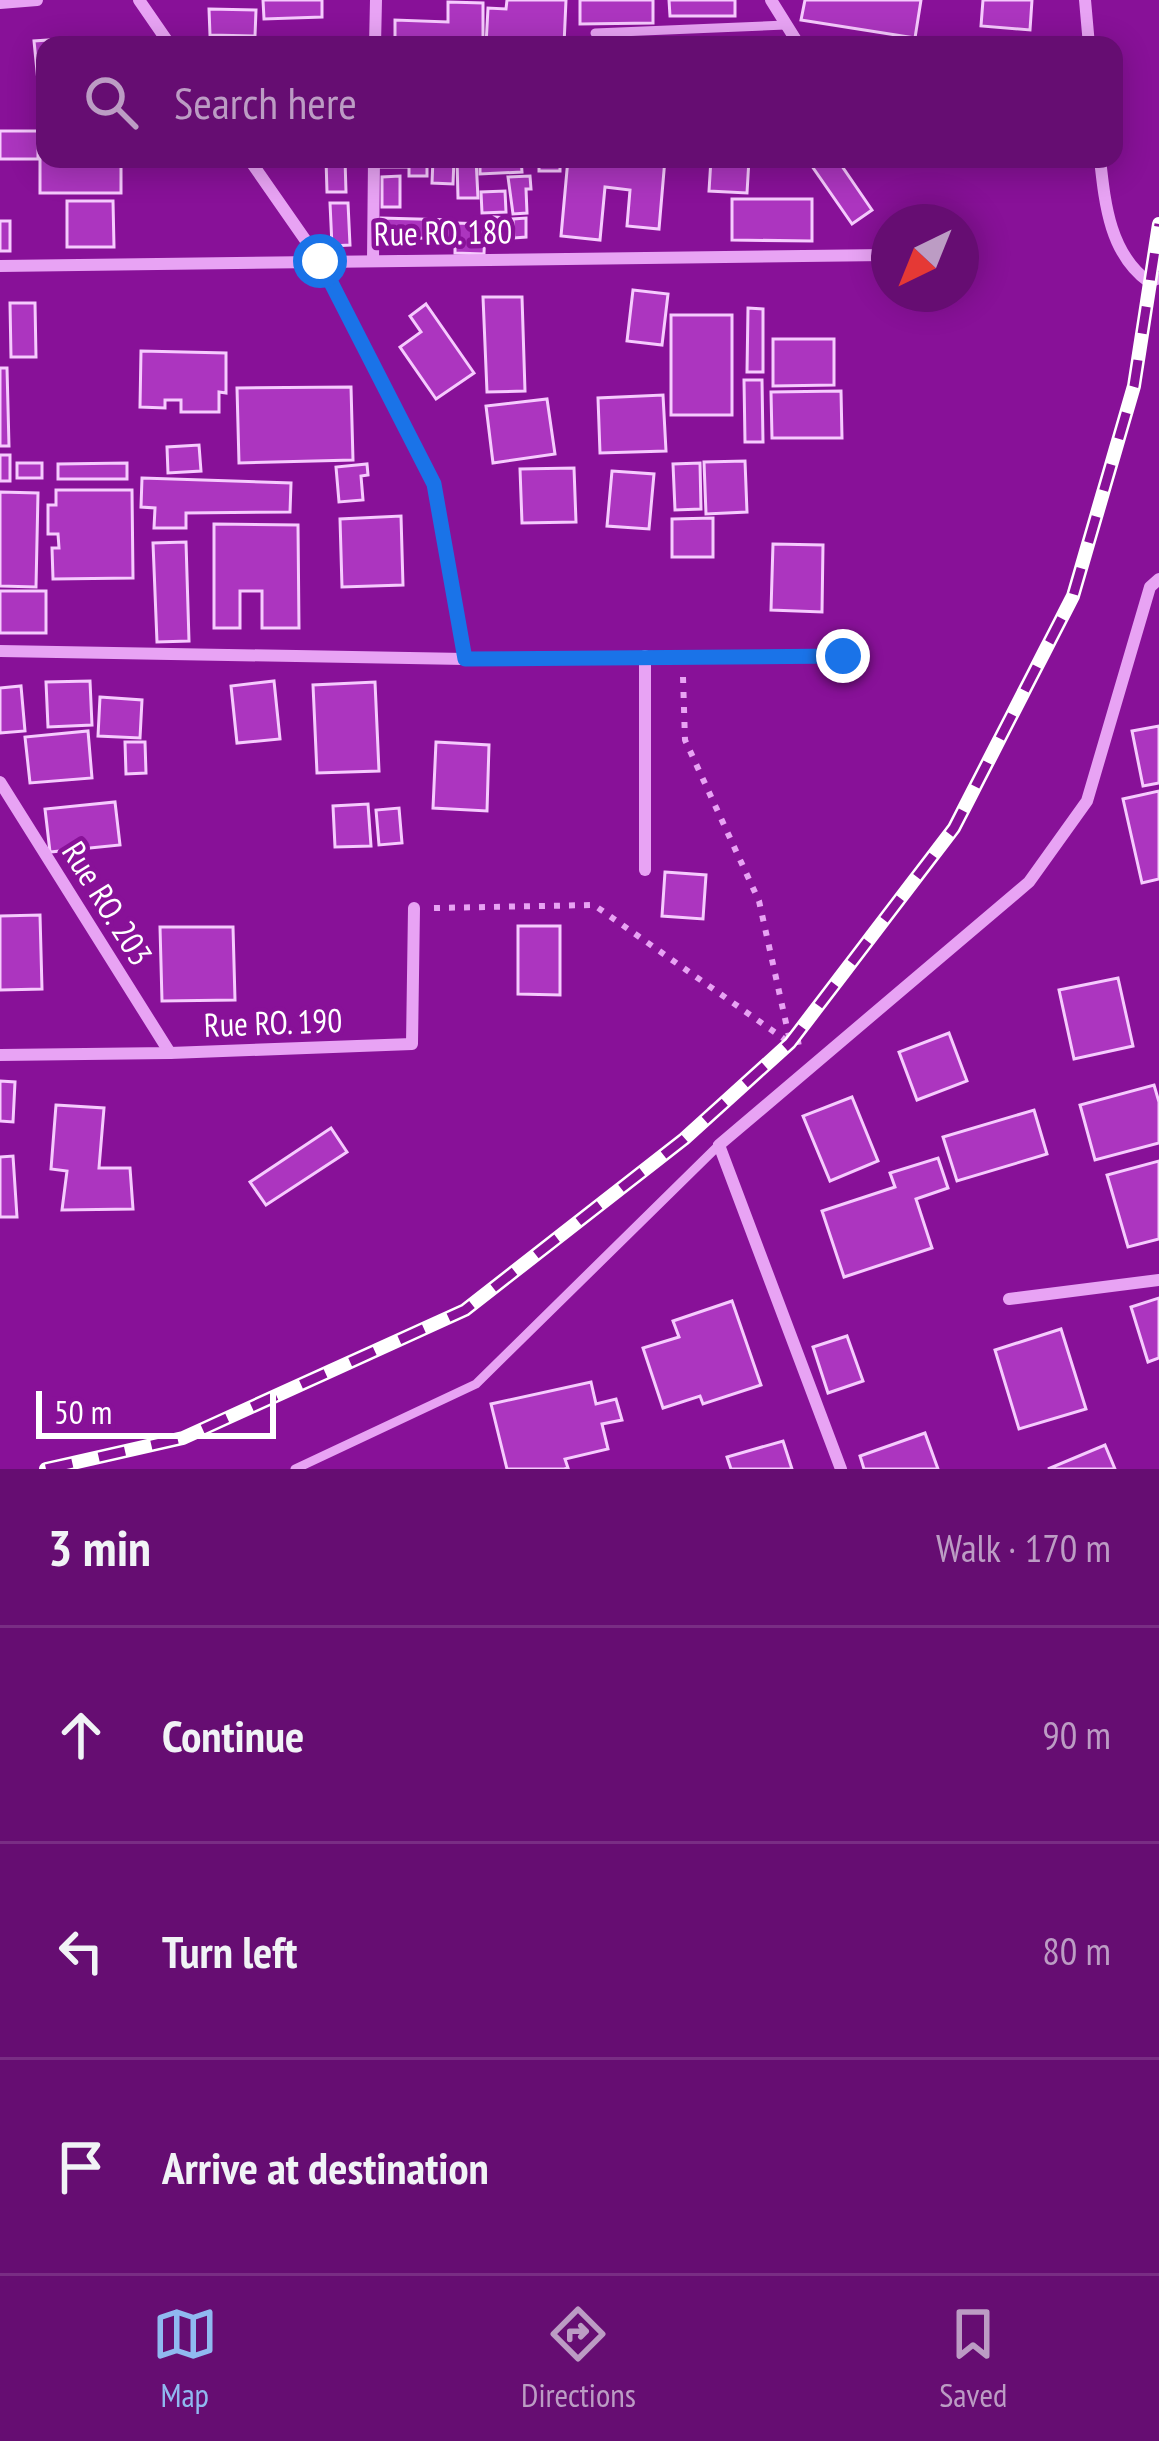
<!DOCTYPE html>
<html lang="en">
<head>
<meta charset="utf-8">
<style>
  body { margin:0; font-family:"PT Sans Narrow",sans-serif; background:#6e1b7a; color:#f1f3f6 }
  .compass { position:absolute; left:871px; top:204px; width:108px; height:108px; border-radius:50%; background:#660d72; box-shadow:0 6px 30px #0003; rotate:223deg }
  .scale { position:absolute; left:36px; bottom:30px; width:240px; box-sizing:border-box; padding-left:12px; border:6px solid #fff; border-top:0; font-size:33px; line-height:42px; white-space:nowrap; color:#fff; -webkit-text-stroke:9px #881198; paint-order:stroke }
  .stop { position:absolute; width:36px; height:36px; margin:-27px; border:9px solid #1a73e8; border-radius:50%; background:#fff }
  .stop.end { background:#1a73e8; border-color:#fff; box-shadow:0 3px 12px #0008 }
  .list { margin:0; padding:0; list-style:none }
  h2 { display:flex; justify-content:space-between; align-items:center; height:156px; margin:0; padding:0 48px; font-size:51px }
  h2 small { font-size:39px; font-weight:400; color:#bc9cc4 }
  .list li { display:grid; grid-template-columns:78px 1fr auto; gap:36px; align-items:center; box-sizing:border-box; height:216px; padding:0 48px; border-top:3px solid #792d84 }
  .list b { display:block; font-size:45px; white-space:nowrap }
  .list em { font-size:39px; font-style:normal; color:#bc9cc4 }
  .icon { flex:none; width:66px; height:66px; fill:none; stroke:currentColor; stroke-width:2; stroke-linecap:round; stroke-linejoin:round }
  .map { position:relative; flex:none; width:1159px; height:1469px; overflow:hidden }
  .search { position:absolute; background:#660d72; box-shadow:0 6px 30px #0003; left:36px; right:36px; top:36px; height:132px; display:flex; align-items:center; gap:30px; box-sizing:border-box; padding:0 42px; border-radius:24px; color:#bc9cc4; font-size:45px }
  .sheet { height:804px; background:#660d72 }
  nav { display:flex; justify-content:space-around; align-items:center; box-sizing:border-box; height:168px; border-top:3px solid #792d84; background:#660d72; font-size:33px; color:#bc9cc4 }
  nav a { display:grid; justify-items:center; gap:6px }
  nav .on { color:#90b9f0 }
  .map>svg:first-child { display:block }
  .building { fill:#ac35bf; stroke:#f6cbfe; stroke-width:3 }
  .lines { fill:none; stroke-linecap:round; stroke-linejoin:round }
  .path { stroke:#e8a3f4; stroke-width:6; stroke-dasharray:6 9; stroke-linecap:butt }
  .lane { stroke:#e8a3f4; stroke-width:9 }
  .street { stroke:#e8a3f4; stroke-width:12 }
  .rail-casing { stroke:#fff; stroke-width:14 }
  .rail { stroke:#881198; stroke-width:9; stroke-dasharray:27; stroke-linecap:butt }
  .route { stroke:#1a73e8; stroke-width:15 }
  .labels { text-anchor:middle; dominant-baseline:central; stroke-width:9; stroke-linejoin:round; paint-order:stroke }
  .street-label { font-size:33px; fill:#fff; stroke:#881198 }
</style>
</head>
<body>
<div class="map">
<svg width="1159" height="1469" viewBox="0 0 1159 1469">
  <rect width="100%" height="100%" fill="#881198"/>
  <g class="building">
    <path d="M 263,0 L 322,0 L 322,17 L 264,19 Z"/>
    <path d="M 507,0 L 566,0 L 564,45 L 486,45 L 488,8 L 506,9 Z"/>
    <path d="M 580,0 L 653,0 L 653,23 L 580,24 Z"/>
    <path d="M 669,0 L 735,0 L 735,16 L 670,16 Z"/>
    <path d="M 805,0 L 921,0 L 915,38 L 801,20 Z"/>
    <path d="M 983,0 L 1032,0 L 1030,30 L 981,26 Z"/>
    <path d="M 448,2 L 483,3 L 483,45 L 395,45 L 395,20 L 448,22 Z"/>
    <path d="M 209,9 L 256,10 L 255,36 L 210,35 Z"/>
    <path d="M 78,38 L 79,45 L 45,45 L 45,112 L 41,112 L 34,41 Z"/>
    <rect x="0" y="131" width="38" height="28"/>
    <path d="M 40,155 L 45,155 L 45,159 L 121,159 L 121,193 L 40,193 Z"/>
    <path d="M 326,159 L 345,159 L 346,192 L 327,192 Z"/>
    <path d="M 378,159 L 427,159 L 427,176 L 409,176 L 409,167 L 378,167 Z"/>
    <path d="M 433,159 L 454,159 L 453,184 L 432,183 Z"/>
    <path d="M 457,159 L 476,159 L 478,198 L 458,198 Z"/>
    <path d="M 480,159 L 521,159 L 522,172 L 480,174 Z"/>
    <rect x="539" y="159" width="21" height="12"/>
    <path d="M 568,159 L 665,159 L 659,229 L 627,226 L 630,190 L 605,187 L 600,240 L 561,236 Z"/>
    <path d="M 711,159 L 749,159 L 747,193 L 709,191 Z"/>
    <path d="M 807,159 L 837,159 L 872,210 L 852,224 Z"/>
    <path d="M 400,176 L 400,207 L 382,207 L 382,177 Z"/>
    <path d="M 530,176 L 531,189 L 526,189 L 527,213 L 513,214 L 508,177 Z"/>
    <path d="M 505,191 L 506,212 L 482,213 L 481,192 Z"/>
    <path d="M 732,199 L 812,199 L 812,241 L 732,240 Z"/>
    <path d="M 67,201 L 113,201 L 114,247 L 67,247 Z"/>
    <path d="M 330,203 L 348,203 L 350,245 L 332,246 Z"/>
    <path d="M 494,217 L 507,218 L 506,237 L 492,236 Z"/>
    <path d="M 381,218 L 452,220 L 452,239 L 380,237 Z"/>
    <path d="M 526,218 L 526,237 L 514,238 L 513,219 Z"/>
    <rect x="0" y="221" width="10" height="30"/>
    <path d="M 455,223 L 485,224 L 484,254 L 455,253 Z"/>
    <path d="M 633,290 L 668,294 L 662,345 L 627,341 Z"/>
    <path d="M 483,297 L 522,297 L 525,391 L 487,392 Z"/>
    <path d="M 10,303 L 35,303 L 36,357 L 11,357 Z"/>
    <path d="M 426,304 L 474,373 L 436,399 L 400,347 L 421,332 L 410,316 Z"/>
    <path d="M 748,308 L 763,309 L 763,372 L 747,372 Z"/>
    <rect x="671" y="315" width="61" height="100"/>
    <path d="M 773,339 L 834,339 L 834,385 L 773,386 Z"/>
    <path d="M 141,351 L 226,353 L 226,393 L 219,392 L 219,412 L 181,412 L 181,400 L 165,400 L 165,408 L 140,407 Z"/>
    <path d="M 0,368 L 7,368 L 9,446 L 0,446 Z"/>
    <path d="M 744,380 L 762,380 L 763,442 L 745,442 Z"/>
    <path d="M 351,387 L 353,460 L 239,463 L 237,388 Z"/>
    <path d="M 841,391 L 842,438 L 772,438 L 771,392 Z"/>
    <path d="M 663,395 L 666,451 L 600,453 L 598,398 Z"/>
    <path d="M 547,399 L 555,454 L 493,463 L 486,406 Z"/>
    <path d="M 199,445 L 201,471 L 168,473 L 167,447 Z"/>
    <rect x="0" y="455" width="10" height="26"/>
    <path d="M 745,461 L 747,512 L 706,514 L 704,462 Z"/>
    <rect x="17" y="463" width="25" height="15"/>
    <path d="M 127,463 L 127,479 L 58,479 L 58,464 Z"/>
    <path d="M 700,463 L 701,509 L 675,510 L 673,464 Z"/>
    <path d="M 367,464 L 368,475 L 361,476 L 363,500 L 339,502 L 336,467 Z"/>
    <path d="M 574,468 L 576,522 L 522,523 L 520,469 Z"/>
    <path d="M 612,471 L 654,474 L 649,529 L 607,526 Z"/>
    <path d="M 142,478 L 291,483 L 290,512 L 186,513 L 186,528 L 154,528 L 155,508 L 141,507 Z"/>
    <path d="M 56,490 L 132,490 L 133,578 L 53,579 L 52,548 L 59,548 L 58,534 L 48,534 L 48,505 L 56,505 Z"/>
    <path d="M 0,492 L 38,493 L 36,587 L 0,586 Z"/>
    <path d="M 401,516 L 403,585 L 342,587 L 340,519 Z"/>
    <path d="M 713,518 L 713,557 L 672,557 L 672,519 Z"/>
    <path d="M 214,524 L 298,525 L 299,628 L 262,628 L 262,591 L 240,591 L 240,628 L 214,628 Z"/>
    <path d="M 186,542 L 189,641 L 157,642 L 153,543 Z"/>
    <path d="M 773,544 L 823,545 L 822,612 L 771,610 Z"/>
    <rect x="0" y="591" width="46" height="42"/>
    <path d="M 90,681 L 92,725 L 48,727 L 46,682 Z"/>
    <path d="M 274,681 L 280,739 L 237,743 L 231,686 Z"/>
    <path d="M 375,682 L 379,771 L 317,773 L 313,685 Z"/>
    <path d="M 21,686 L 25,731 L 0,733 L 0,688 Z"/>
    <path d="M 100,697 L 142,700 L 140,738 L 98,736 Z"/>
    <path d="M 1159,726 L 1159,783 L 1143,786 L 1132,731 Z"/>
    <path d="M 88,731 L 92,778 L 30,783 L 25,737 Z"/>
    <path d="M 125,742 L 145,742 L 146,773 L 126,774 Z"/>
    <path d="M 436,742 L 489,745 L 487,811 L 433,808 Z"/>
    <path d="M 1159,791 L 1159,879 L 1142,883 L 1123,799 Z"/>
    <path d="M 115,802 L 120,845 L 50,852 L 45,809 Z"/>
    <path d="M 368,804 L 371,846 L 335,847 L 333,806 Z"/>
    <path d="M 399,808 L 402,843 L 379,845 L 376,810 Z"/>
    <path d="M 665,872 L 706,875 L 703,919 L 662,916 Z"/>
    <path d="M 40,915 L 42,989 L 0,990 L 0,916 Z"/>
    <path d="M 518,926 L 560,926 L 560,995 L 518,994 Z"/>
    <path d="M 160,927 L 233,927 L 235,1000 L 162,1001 Z"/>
    <path d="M 1118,978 L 1133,1046 L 1074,1059 L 1059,990 Z"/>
    <path d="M 949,1033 L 967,1081 L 917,1100 L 899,1052 Z"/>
    <path d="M 0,1081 L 15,1082 L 13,1122 L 0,1121 Z"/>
    <path d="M 1154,1085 L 1159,1102 L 1159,1143 L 1095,1160 L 1080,1105 Z"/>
    <path d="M 852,1097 L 878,1161 L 830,1181 L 803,1116 Z"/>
    <path d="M 56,1105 L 104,1108 L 99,1168 L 130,1168 L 133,1209 L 62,1210 L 67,1171 L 51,1169 Z"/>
    <path d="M 1034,1110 L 1047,1154 L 957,1181 L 943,1137 Z"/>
    <path d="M 331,1128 L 347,1152 L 266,1205 L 250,1182 Z"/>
    <path d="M 13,1156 L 17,1217 L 0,1217 L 0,1157 Z"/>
    <path d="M 938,1158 L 948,1188 L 916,1199 L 932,1248 L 844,1277 L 822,1211 L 895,1187 L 890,1173 Z"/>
    <path d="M 1159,1161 L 1159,1239 L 1128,1247 L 1107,1175 Z"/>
    <path d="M 1159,1298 L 1159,1358 L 1148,1362 L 1131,1307 Z"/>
    <path d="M 732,1301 L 761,1385 L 703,1404 L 700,1396 L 663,1408 L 643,1348 L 679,1337 L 673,1321 Z"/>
    <path d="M 1061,1329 L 1086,1409 L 1019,1429 L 995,1350 Z"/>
    <path d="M 847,1336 L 863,1381 L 828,1393 L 813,1347 Z"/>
    <path d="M 591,1382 L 596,1404 L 616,1399 L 622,1420 L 602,1424 L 608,1449 L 565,1459 L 568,1468 L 564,1469 L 507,1469 L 491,1404 Z"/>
    <path d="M 925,1433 L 938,1469 L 864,1469 L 860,1456 Z"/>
    <path d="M 783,1441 L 792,1469 L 731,1469 L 727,1457 Z"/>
    <path d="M 1105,1445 L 1115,1469 L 1048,1469 Z"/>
  </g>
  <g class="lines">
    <g class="path">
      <path d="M 683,677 L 685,740 L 759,901 L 790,1041"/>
      <path d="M 434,908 L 594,905 L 790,1043 L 809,1040"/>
    </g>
    <g class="lane">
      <path d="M 595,33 L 785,25"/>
      <path d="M 295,1469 L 476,1384 L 719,1145"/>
    </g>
    <g class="street">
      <path d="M 139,0 L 170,45"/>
      <path d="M 771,0 L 799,45"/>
      <path d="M 1085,0 L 1089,45"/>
      <path d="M 0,3 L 37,0"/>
      <path d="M 375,45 L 376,0"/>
      <path d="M 249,159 L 320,261 L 434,484 L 465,659"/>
      <path d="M 1100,159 C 1105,205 1110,254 1149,282 L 1159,278"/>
      <path d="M 373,260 L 374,159"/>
      <path d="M 0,266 L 886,255"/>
      <path d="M 0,651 L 465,659 L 843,656"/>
      <path d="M 645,656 L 645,870"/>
      <path d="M 0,782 L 170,1053"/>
      <path d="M 0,1055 L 170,1053 L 412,1044 L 414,908"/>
      <path d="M 1009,1299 L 1159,1280"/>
      <path d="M 841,1469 L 719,1145 L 1029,882 L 1087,801 L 1150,587 L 1159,579"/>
    </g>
    <g class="rail-casing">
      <path id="rail" d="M 46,1469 L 183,1438 L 465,1310 L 684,1139 L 790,1043 L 954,828 L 1073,596 L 1134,386 L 1159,224"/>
    </g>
    <use href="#rail" class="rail"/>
  </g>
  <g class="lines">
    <path class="route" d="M 320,261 L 434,484 L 465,659 L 843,656"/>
  </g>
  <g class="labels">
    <g class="street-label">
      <text transform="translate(443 232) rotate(-1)">Rue RO. 180</text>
      <text transform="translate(108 903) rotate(58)">Rue RO. 203</text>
      <text transform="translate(273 1022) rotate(-2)">Rue RO. 190</text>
    </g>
  </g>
</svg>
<svg class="compass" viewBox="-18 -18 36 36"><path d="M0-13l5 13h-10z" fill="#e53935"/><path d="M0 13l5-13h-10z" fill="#bc9cc4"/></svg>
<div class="scale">50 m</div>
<div class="stop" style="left:320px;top:261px"></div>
<div class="stop end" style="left:843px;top:656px"></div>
<div class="search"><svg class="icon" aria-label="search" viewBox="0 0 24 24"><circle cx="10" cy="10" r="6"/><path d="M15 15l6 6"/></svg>Search here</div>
</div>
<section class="sheet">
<h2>3 min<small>Walk · 170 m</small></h2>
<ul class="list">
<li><svg class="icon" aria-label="ahead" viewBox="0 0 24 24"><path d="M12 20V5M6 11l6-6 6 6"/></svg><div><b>Continue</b></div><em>90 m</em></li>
<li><svg class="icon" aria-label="left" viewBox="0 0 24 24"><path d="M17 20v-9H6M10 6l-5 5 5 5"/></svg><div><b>Turn left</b></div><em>80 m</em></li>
<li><svg class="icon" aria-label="arrive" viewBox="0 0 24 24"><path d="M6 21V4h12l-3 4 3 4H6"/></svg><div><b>Arrive at destination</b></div></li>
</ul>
</section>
<nav>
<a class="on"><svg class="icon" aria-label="map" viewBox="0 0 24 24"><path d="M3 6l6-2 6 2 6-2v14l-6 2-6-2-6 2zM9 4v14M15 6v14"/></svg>Map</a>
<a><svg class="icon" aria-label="directions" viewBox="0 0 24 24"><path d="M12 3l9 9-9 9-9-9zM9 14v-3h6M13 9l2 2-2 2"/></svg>Directions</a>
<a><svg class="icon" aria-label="saved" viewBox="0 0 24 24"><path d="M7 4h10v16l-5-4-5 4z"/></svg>Saved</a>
</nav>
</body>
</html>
